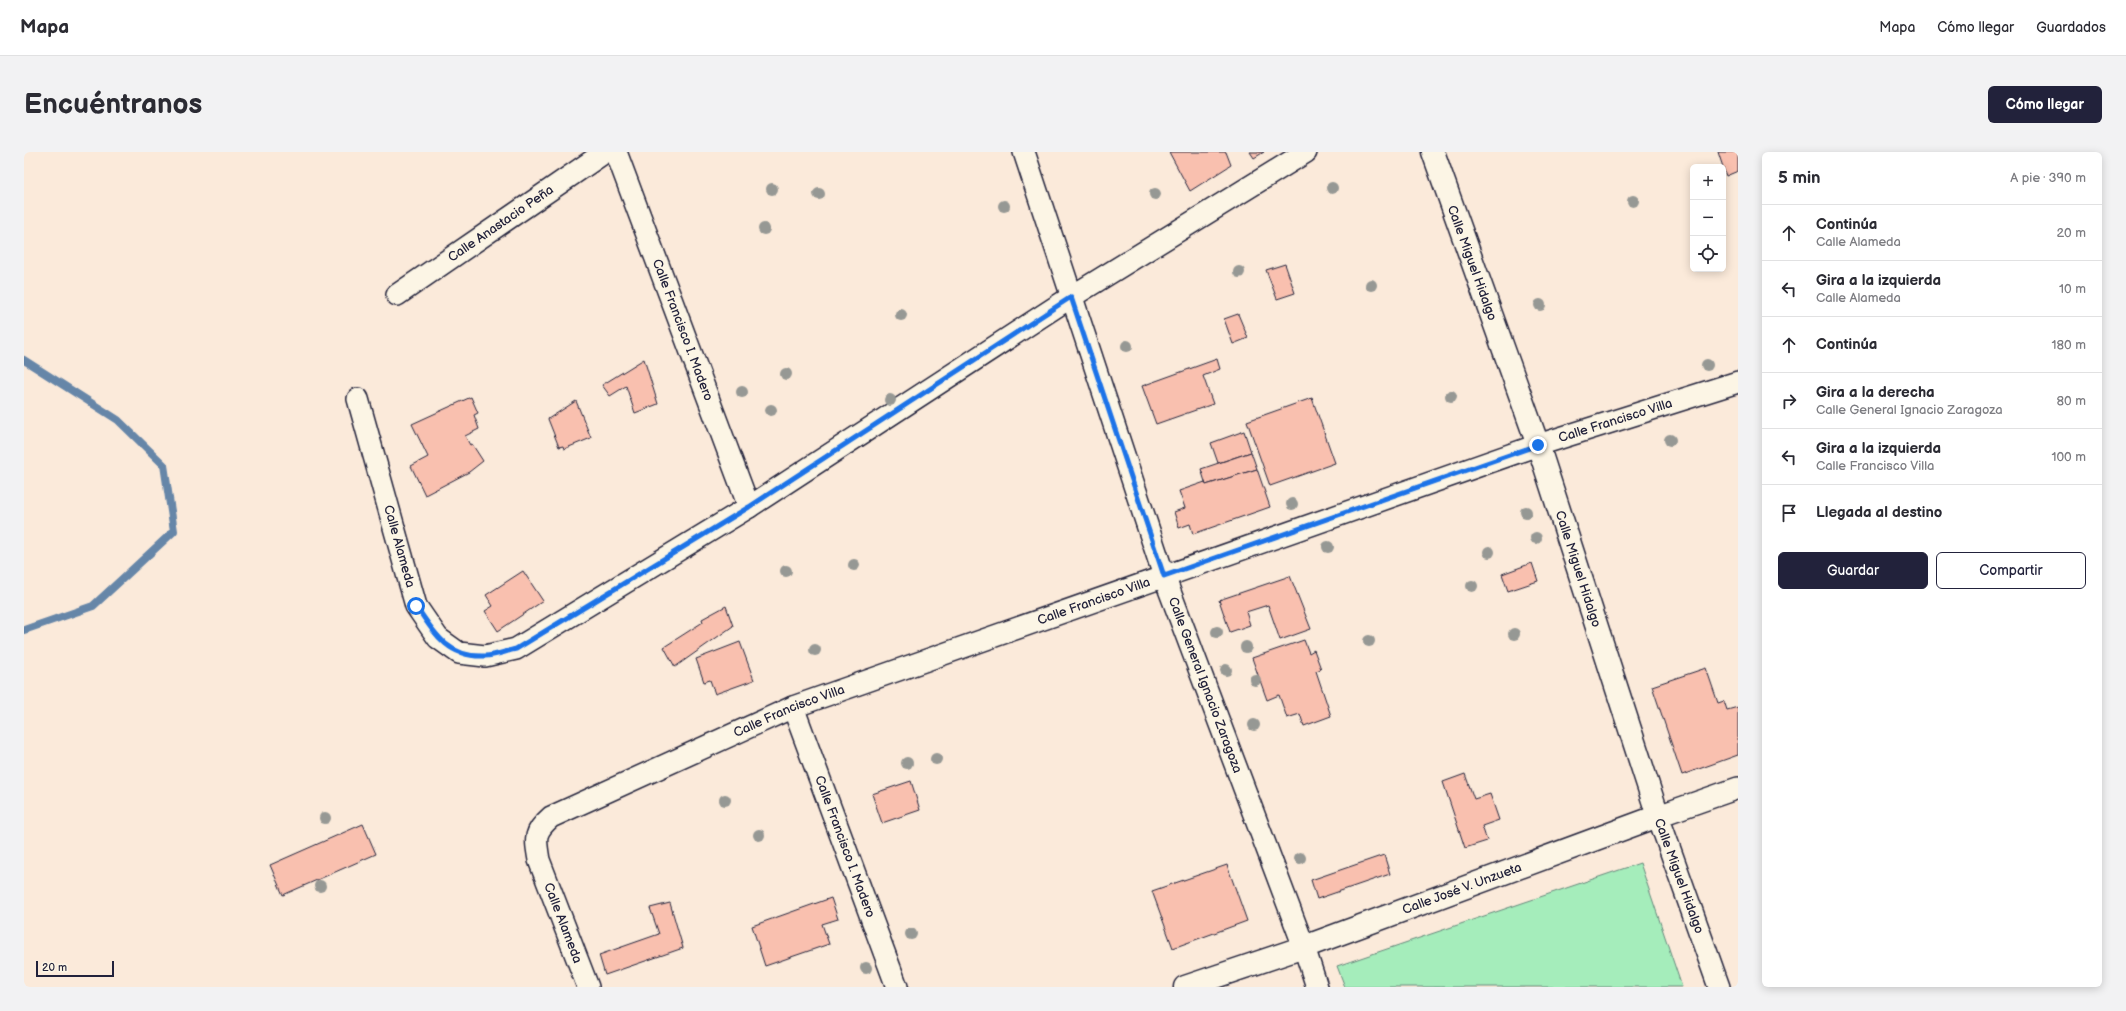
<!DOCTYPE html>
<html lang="es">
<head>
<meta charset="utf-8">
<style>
  body { margin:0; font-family:"Balsamiq Sans",sans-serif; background:#f2f2f3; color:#2b2b33 }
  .controls { position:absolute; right:12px; top:12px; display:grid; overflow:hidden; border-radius:6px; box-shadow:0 2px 10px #0003 }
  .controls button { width:36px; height:36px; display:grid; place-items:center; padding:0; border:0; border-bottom:1px solid #e1e1e2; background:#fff; color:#2b2b33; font:20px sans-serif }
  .scale { position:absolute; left:12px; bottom:10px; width:78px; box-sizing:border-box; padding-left:4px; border:2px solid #22223b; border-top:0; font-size:11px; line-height:14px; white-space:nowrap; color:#22223b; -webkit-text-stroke:3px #fcf5e5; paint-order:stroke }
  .stop { position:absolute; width:12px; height:12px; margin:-9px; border:3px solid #1a73e8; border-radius:50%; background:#fff }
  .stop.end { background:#1a73e8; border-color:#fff; box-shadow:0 1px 4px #0008 }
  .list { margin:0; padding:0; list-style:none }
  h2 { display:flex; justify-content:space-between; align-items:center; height:52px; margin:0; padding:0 16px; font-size:17px }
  h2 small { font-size:13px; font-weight:400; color:#7c7c81 }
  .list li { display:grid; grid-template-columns:26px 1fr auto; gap:12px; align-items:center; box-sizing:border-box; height:56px; padding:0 16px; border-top:1px solid #e1e1e2 }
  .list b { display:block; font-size:15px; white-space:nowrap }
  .list p { margin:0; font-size:13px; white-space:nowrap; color:#7c7c81 }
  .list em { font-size:13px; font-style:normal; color:#7c7c81 }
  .actions { display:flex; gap:8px; padding:12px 16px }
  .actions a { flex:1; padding:9px 0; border:1px solid #22223b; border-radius:6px; text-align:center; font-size:14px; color:#22223b }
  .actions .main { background:#22223b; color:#fff }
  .icon { flex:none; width:22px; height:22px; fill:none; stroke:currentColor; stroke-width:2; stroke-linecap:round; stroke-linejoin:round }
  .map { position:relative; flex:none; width:1714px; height:835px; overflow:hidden; border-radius:6px }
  header { display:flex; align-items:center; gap:24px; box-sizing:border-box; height:56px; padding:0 20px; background:#fff; border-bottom:1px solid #e1e1e2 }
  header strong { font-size:19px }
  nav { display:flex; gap:22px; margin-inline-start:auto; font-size:14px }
  .intro { display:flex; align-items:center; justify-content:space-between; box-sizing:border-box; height:96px; padding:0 24px }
  h1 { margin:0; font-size:28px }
  .button { padding:10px 18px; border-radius:6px; background:#22223b; color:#fff; font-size:14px; font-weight:700 }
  main { display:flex; gap:24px; padding:0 24px }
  aside { flex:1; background:#fff; border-radius:6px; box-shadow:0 2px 10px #0003 }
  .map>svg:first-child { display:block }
  .green { fill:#a5edbb; stroke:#64887b }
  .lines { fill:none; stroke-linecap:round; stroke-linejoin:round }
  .stream { stroke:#6686a8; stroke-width:8 }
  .building { fill:#f9c0af; stroke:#22223b }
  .minor-casing { stroke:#22223b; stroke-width:24 }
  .tertiary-casing { stroke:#22223b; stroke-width:25 }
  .minor { stroke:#fcf5e5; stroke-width:21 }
  .tertiary { stroke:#fcf5e5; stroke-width:22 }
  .tree { fill:#969894 }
  .route { stroke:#1a73e8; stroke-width:5 }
  .labels { text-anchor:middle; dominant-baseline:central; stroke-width:3; stroke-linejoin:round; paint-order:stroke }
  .street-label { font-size:13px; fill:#22223b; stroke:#fcf5e5 }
</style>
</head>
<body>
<header>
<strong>Mapa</strong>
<nav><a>Mapa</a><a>Cómo llegar</a><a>Guardados</a></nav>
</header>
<div class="intro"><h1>Encuéntranos</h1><a class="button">Cómo llegar</a></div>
<main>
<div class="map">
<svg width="1714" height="835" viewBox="0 0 1714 835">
  <rect width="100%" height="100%" fill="#fbeada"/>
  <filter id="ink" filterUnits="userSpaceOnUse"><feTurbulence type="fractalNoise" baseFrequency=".025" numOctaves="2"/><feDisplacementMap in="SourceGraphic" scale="8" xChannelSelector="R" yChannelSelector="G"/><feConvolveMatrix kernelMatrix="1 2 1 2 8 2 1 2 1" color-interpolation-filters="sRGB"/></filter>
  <g filter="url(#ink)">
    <path class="green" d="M 1616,711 L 1658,835 L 1321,835 L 1313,814 Z"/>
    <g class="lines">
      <path class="stream" d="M 0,208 L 94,268 L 140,313 L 150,379 L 69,454 L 0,478"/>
    </g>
    <g class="building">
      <path d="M 1145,0 L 1202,0 L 1207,13 L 1166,39 Z"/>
      <path d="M 1226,0 L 1240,0 L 1230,6 Z"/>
      <path d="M 1694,0 L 1714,0 L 1714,19 L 1702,24 Z"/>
      <path d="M 1261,112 L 1271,141 L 1253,147 L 1242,118 Z"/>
      <path d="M 1214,162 L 1224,186 L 1209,192 L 1200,167 Z"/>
      <path d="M 620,207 L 634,252 L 611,261 L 602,234 L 586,244 L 578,233 Z"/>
      <path d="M 1193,207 L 1196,217 L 1179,224 L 1189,252 L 1132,272 L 1118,234 Z"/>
      <path d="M 447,245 L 454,261 L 450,263 L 455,277 L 441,284 L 446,293 L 448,292 L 459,309 L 445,320 L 401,343 L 387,314 L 404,305 L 388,272 Z"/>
      <path d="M 1288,246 L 1311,311 L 1246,334 L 1223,269 Z"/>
      <path d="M 552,249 L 567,286 L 540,297 L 539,294 L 535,295 L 524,267 Z"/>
      <path d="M 1220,279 L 1227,300 L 1194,311 L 1187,291 Z"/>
      <path d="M 1227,300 L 1233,317 L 1182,333 L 1177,317 Z"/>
      <path d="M 1233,317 L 1246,355 L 1169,382 L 1166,372 L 1155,376 L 1150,360 L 1161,356 L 1155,339 L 1181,330 L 1182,333 Z"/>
      <path d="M 1508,411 L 1514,429 L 1484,439 L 1478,422 Z"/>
      <path d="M 499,419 L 519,449 L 474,479 L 461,459 L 469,454 L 462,443 Z"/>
      <path d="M 1266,424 L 1287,477 L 1256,488 L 1244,453 L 1222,460 L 1226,473 L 1206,480 L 1195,448 Z"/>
      <path d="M 702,454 L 709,474 L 651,515 L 640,495 L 679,470 L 678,467 Z"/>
      <path d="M 1280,488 L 1285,501 L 1290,498 L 1297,517 L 1292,519 L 1307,564 L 1280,574 L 1276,562 L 1263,566 L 1255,543 L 1243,548 L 1228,506 Z"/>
      <path d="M 716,490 L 730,528 L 691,542 L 686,528 L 680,530 L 672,507 Z"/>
      <path d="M 1682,516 L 1694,551 L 1700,549 L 1703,558 L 1714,555 L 1714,603 L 1658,623 L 1628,534 Z"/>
      <path d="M 1441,622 L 1450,647 L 1466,642 L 1475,668 L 1458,674 L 1463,689 L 1441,696 L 1419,630 Z"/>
      <path d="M 887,629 L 896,658 L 858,671 L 848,642 Z"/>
      <path d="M 339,672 L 352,702 L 259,743 L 246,713 Z"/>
      <path d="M 1360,703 L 1366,722 L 1293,747 L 1287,728 Z"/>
      <path d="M 1203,713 L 1223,769 L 1149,796 L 1128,739 Z"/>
      <path d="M 807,746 L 814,767 L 798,772 L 805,792 L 741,814 L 728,774 Z"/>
      <path d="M 646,751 L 659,796 L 581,823 L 575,803 L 635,782 L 626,756 Z"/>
    </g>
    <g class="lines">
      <g class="minor-casing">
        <g id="minor">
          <path id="s1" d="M 592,0 L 725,355"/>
          <path id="s2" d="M 1000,0 L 1140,424 L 1280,795 L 1293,835"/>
          <path id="s3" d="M 373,143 L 581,0"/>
          <path id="s4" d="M 334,247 L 392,454 L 414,486 L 435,501 L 461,504 L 492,497 L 725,355 L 1047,145 L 1282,0"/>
          <path id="s5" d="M 769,555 L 873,835"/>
          <path id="s6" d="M 564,835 L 515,708 C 511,685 510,680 527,665 L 769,555 L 1514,293 L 1714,230"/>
          <path d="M 1695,835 L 1634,664 L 1714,636"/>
        </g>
      </g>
      <g class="tertiary-casing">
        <g id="tertiary">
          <path id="s7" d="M 1161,835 L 1280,795 L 1634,664 L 1514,293 L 1409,0"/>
        </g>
      </g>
      <use href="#minor" class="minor"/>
      <use href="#tertiary" class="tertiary"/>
    </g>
    <g class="tree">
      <circle cx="1308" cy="36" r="6"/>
      <circle cx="748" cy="37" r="6"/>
      <circle cx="795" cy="42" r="6"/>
      <circle cx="1131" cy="42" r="6"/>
      <circle cx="1609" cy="49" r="6"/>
      <circle cx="980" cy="54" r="6"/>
      <circle cx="740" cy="77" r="6"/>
      <circle cx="1215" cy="120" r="6"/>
      <circle cx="1347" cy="133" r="6"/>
      <circle cx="1516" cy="153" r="6"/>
      <circle cx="877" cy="163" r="6"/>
      <circle cx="1103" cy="194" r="6"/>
      <circle cx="1683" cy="213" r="6"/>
      <circle cx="762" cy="222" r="6"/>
      <circle cx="718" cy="240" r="6"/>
      <circle cx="1427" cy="244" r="6"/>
      <circle cx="866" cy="248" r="6"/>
      <circle cx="747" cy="258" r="6"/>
      <circle cx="1646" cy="288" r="6"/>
      <circle cx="1268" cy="352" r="6"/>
      <circle cx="1502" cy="360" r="6"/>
      <circle cx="1512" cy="386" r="6"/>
      <circle cx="1304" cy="395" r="6"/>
      <circle cx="1465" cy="400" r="6"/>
      <circle cx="830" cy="413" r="6"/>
      <circle cx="762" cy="419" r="6"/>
      <circle cx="1448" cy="434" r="6"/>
      <circle cx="1193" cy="480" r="6"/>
      <circle cx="1490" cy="482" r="6"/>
      <circle cx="1345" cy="489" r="6"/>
      <circle cx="1222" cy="495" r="6"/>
      <circle cx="791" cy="498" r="6"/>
      <circle cx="1202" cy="518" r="6"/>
      <circle cx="1231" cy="528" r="6"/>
      <circle cx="1230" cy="573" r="6"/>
      <circle cx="912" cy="607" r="6"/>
      <circle cx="883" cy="611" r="6"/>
      <circle cx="701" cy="648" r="6"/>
      <circle cx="301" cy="666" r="6"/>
      <circle cx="735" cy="683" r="6"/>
      <circle cx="1276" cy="706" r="6"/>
      <circle cx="296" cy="734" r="6"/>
      <circle cx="887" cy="782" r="6"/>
      <circle cx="842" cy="816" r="6"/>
    </g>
  </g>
  <g class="lines" filter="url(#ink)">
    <path class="route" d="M 392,454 C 410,481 424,506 461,504 C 471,504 482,499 492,497 L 725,355 L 1047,145 L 1140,424 L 1514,293"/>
  </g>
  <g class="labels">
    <g class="street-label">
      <text stroke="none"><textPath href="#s3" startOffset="126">Calle Anastacio Peña</textPath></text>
      <text transform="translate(1448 111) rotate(70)">Calle Miguel Hidalgo</text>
      <text stroke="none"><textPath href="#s1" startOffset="190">Calle Francisco I. Madero</textPath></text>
      <text stroke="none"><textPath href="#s6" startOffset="1321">Calle Francisco Villa</textPath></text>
      <text stroke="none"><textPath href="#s4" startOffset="153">Calle Alameda</textPath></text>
      <text transform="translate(1554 417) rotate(72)">Calle Miguel Hidalgo</text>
      <text stroke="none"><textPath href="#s6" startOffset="769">Calle Francisco Villa</textPath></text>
      <text stroke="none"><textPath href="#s2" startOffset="563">Calle General Ignacio Zaragoza</textPath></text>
      <text stroke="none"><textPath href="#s6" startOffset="445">Calle Francisco Villa</textPath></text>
      <text stroke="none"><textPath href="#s5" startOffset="149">Calle Francisco I. Madero</textPath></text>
      <text transform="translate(1655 724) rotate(70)">Calle Miguel Hidalgo</text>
      <text stroke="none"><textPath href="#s7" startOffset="294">Calle José V. Unzueta</textPath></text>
      <text transform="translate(539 771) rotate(69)">Calle Alameda</text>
    </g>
  </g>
</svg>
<div class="controls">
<button>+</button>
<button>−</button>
<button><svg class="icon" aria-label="locate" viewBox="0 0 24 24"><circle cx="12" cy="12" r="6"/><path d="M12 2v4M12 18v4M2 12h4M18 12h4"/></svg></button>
</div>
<div class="scale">20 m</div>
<div class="stop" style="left:392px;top:454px"></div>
<div class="stop end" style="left:1514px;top:293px"></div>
</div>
<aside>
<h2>5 min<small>A pie · 390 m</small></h2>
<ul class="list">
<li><svg class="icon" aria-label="ahead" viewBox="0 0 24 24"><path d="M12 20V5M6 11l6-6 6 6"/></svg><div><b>Continúa</b><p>Calle Alameda</p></div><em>20 m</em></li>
<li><svg class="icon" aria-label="left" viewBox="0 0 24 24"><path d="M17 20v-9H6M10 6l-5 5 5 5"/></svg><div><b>Gira a la izquierda</b><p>Calle Alameda</p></div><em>10 m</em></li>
<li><svg class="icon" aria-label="ahead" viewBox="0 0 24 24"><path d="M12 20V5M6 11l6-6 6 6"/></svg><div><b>Continúa</b></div><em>180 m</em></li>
<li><svg class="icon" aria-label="right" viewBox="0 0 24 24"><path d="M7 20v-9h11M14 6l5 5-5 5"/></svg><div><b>Gira a la derecha</b><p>Calle General Ignacio Zaragoza</p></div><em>80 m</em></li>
<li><svg class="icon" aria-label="left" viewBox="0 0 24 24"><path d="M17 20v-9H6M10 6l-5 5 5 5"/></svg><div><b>Gira a la izquierda</b><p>Calle Francisco Villa</p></div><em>100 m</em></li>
<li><svg class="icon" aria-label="arrive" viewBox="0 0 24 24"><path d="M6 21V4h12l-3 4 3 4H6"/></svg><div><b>Llegada al destino</b></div></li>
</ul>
<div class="actions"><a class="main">Guardar</a><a>Compartir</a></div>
</aside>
</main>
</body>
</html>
